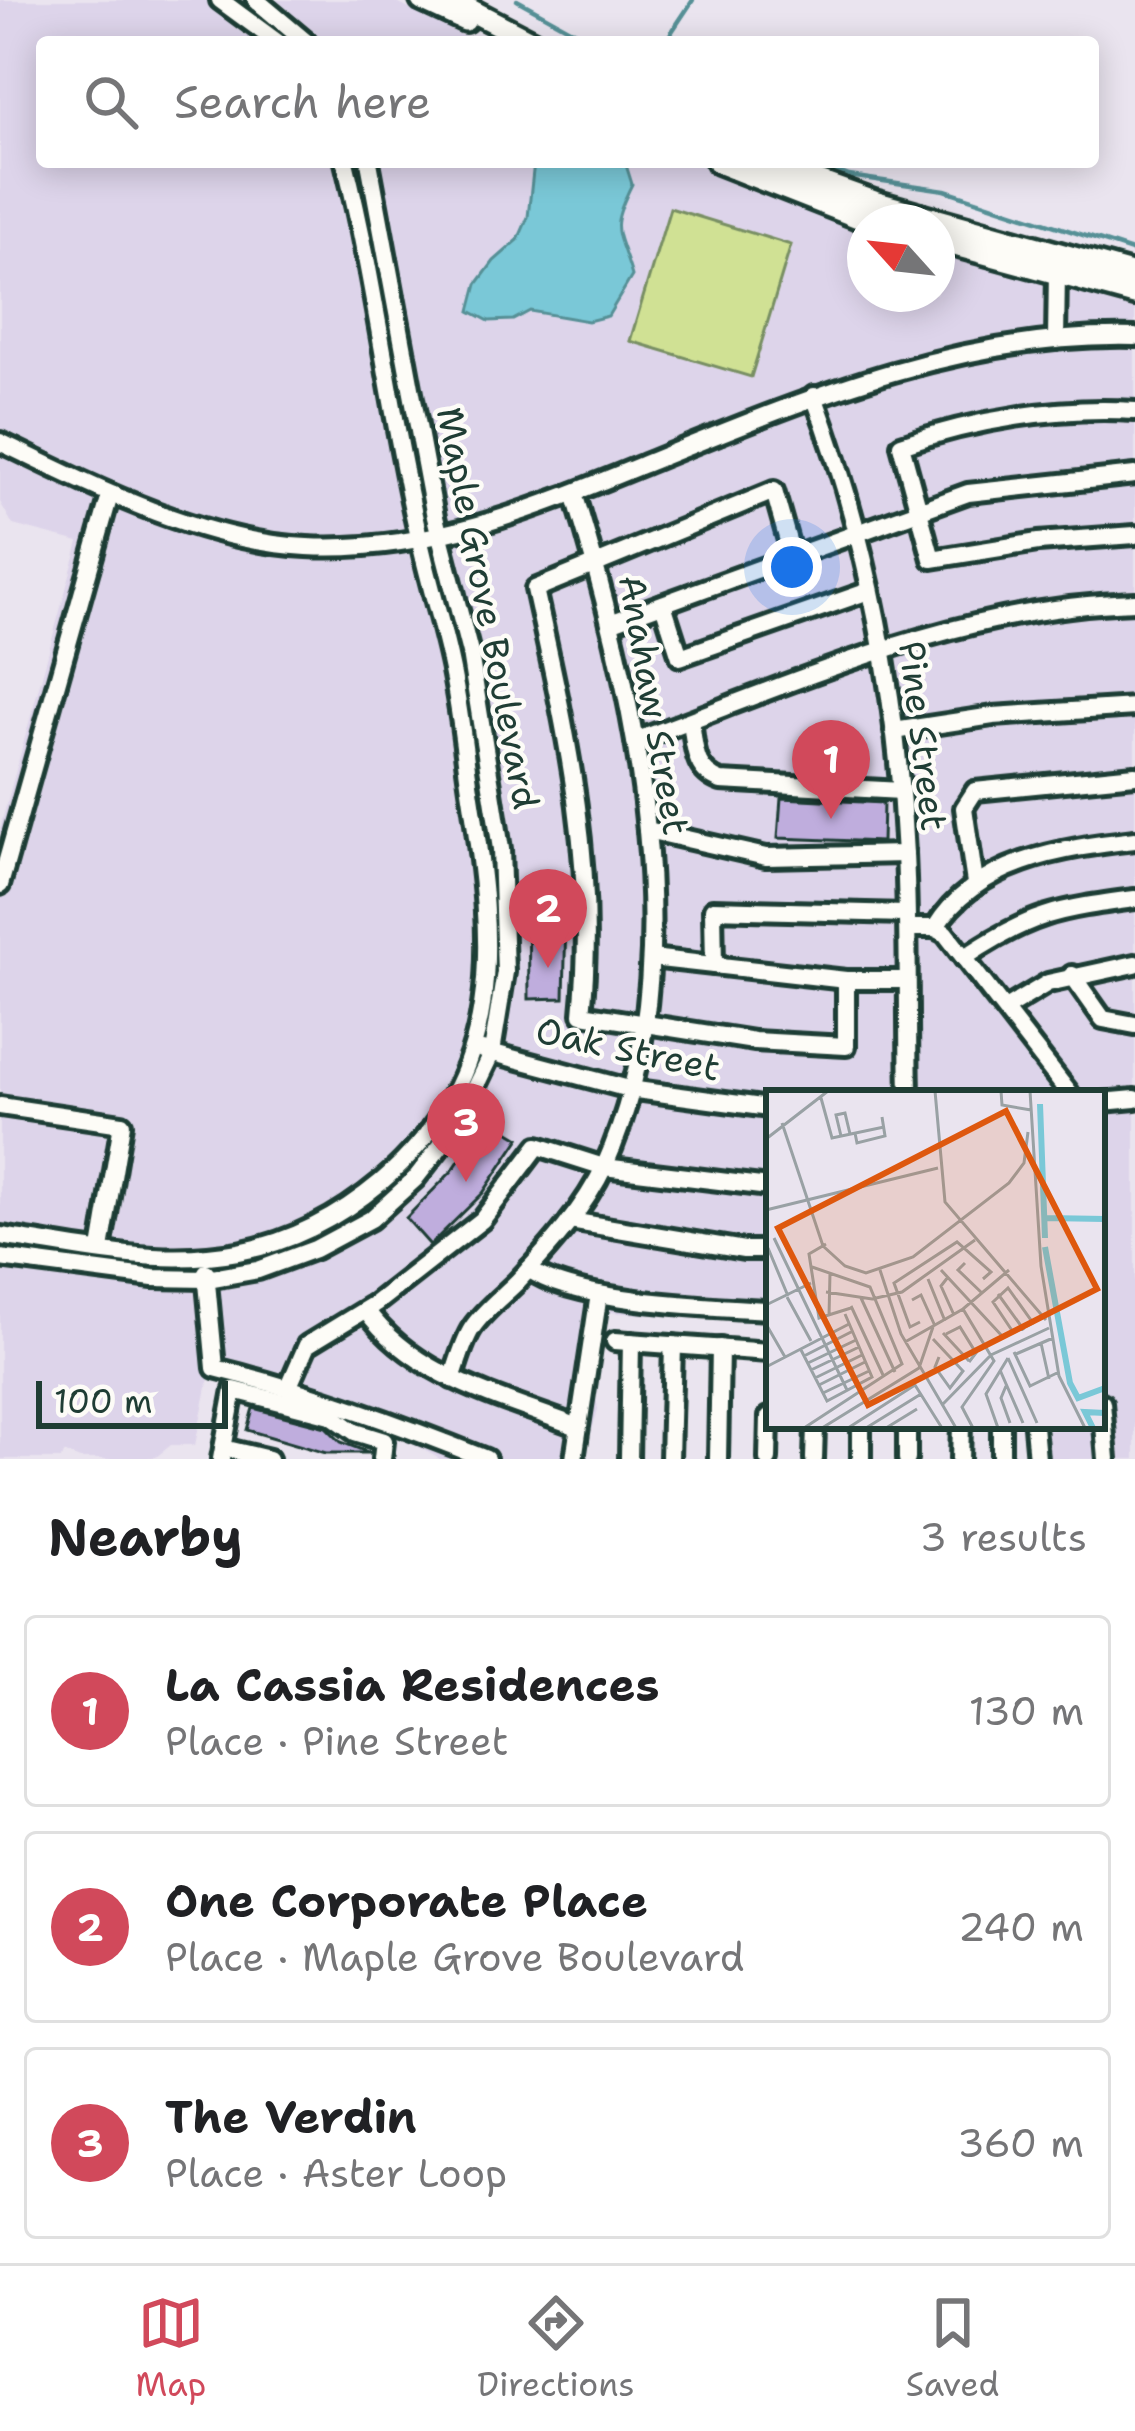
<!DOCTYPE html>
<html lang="en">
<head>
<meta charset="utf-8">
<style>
  body { margin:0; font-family:"Shantell Sans",sans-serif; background:#f6f6f6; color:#202124 }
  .compass { position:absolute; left:847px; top:204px; width:108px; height:108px; border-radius:50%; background:#fff; box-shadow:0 6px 30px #0003; rotate:297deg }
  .scale { position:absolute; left:36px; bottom:30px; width:192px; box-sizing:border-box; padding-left:12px; border:6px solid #1f3d34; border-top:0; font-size:33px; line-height:42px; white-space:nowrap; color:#1f3d34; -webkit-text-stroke:9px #fdfcf7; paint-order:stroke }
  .you { position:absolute; left:792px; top:567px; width:42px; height:42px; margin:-30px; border:9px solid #fff; border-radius:50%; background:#1a73e8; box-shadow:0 0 0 18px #1a73e833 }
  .badge { display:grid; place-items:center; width:78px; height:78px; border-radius:50%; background:#d1495b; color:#fff; font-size:39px; font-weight:700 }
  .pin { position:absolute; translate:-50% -99px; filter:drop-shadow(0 3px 6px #0008) }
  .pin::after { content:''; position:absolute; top:63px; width:42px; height:36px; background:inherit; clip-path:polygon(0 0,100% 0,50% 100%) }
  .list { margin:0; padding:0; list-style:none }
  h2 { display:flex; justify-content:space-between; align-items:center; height:156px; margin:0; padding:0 48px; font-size:51px }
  h2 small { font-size:39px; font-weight:400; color:#757577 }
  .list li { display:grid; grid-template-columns:78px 1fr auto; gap:36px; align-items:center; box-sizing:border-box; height:192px; margin:0 24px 24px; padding:0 24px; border:3px solid #e0e0e0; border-radius:12px }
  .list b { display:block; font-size:45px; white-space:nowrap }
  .list p { margin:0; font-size:39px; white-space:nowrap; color:#757577 }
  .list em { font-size:39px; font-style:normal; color:#757577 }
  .icon { flex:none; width:66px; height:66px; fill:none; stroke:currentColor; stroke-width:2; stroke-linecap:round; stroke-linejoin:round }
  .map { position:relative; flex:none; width:1135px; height:1459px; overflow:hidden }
  .search { position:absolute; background:#fff; box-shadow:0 6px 30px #0003; left:36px; right:36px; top:36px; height:132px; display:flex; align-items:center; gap:30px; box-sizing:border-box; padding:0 42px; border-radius:12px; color:#757577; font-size:45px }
  .sheet { height:804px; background:#fff }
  nav { display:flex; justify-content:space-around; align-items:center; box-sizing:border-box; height:168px; border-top:3px solid #e0e0e0; background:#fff; font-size:33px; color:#757577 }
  nav a { display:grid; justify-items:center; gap:6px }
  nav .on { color:#d1495b }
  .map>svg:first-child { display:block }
  .built { fill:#ddd4ea }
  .green { fill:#d0e194; stroke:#788f64; stroke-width:3 }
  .water { fill:#7ac8d7; stroke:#569096; stroke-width:3 }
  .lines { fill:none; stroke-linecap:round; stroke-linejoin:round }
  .stream { stroke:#569096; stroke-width:4.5 }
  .building { fill:#bfaddd; stroke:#1f3d34; stroke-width:3 }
  .minor-casing { stroke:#1f3d34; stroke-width:26 }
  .major-casing { stroke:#1f3d34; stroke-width:30 }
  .minor { stroke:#fdfcf7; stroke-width:16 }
  .major { stroke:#fdfcf7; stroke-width:21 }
  .labels { text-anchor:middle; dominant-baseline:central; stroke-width:9; stroke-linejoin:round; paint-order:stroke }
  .street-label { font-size:36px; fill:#1f3d34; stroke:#fdfcf7 }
  .inset-river { fill:none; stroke:#7ac8d7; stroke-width:6 }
  .inset-road { fill:none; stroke:#99a1a4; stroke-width:3 }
  .view { fill:#de580e; fill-opacity:0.15; stroke:#de580e; stroke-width:6 }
  .inset-edge { fill:none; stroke:#1f3d34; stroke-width:6 }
</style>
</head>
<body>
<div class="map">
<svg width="1135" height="1459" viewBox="0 0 1135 1459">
  <rect width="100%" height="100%" fill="#eae4ef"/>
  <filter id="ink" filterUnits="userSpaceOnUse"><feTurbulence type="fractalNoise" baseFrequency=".00833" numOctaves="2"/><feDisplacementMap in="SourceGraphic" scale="24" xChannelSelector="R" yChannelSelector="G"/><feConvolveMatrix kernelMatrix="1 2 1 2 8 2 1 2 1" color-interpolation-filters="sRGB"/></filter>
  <g filter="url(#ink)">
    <path class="built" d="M 0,0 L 391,0 L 476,42 L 42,42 L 42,162 L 692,162 L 773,198 L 865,229 L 865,294 L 937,294 L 937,250 L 1135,303 L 1135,1459 L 1026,1459 L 1020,1426 L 1102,1426 L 1102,1093 L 769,1093 L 769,1322 L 606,1312 L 595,1391 L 598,1409 L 590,1437 L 583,1446 L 582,1459 L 440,1459 L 400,1437 L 355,1425 L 335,1411 L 209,1378 L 195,1445 L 171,1445 L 156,1457 L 140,1459 L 80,1459 L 65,1453 L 60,1459 L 0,1459 L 0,828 L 79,542 L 13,525 L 0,502 Z"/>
    <path class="green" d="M 670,208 L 791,245 L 751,377 L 630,341 Z"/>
    <path class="water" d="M 534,162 L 626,165 L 632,184 C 608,232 618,228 632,276 L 608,316 L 588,321 L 530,311 L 513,320 L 489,321 L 470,311 L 477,284 L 494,261 L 518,240 L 528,217 Z"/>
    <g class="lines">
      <g class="stream">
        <path d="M 517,0 L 593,42"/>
        <path d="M 665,42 L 693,0"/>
        <path d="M 813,162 L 849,176 L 945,190 L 1135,252"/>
      </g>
    </g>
    <g class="building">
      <path d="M 781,798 L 883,803 L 882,842 L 778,838 Z"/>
      <path d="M 528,878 L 567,878 L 564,998 L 529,999 Z"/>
      <path d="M 488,1119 L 520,1138 L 483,1193 L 430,1245 L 406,1218 L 452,1171 Z"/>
      <path d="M 253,1408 L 326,1427 L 341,1442 L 370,1453 L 326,1453 L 247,1430 Z"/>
    </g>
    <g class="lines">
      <g class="minor-casing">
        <g id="minor">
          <path d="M 220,0 L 277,42"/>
          <path d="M 256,0 L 306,42"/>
          <path d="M 1056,340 L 1057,271"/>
          <path d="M 814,396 C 868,540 898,701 905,854 C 909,934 907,1013 909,1093"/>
          <path d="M 1135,411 C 1057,406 974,420 901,445 L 932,559 L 1038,542 L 1135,535"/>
          <path d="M 0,442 C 93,487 202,542 307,547 C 429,553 537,508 647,463 C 805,399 961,333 1135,337"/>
          <path d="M 792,555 L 774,491 L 535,589 C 567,734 597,865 582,1014 L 754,1041 L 846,1046 L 846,980"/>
          <path d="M 663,604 L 680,657 L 869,591"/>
          <path d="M 610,623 L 968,493 L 1135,475"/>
          <path d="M 691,721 C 695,746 693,771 721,781 L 901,791"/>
          <path d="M 894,731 L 993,716 L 1135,707"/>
          <path d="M 635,741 C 798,681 959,607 1135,602"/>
          <path d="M 647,830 L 766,857 L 905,854"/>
          <path d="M 975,883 L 964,808 L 975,791 L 1135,775"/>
          <path d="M 0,885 L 110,495"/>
          <path d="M 908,928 L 935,928 L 945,933 L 1069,1093"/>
          <path d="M 935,928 C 976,861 1062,848 1135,840"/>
          <path d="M 651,958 L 846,980 L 906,980"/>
          <path d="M 964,958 C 1029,914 1058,909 1135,899"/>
          <path d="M 714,965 L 713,909 L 906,914"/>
          <path d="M 1072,975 L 1103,1019 L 1135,1025"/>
          <path d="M 1005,1009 L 1048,983 L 1135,964"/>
          <path d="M 482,1050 L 629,1089 L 769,1108"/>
          <path d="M 1102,1102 L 1135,1099"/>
          <path d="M 0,1106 L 122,1124 L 101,1249"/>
          <path d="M 570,1221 L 744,1250 L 769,1250"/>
          <path d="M 0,1236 C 67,1245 140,1263 208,1256 C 273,1251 332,1223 381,1182 C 508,1073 494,945 471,796 C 464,751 460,705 450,661 C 441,620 428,579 419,537 C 390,413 376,286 345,162"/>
          <path d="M 0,1258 L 153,1278 L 207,1279 L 258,1270 L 315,1249 L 371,1219 L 415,1179 L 457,1125 L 492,1052 L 505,972 L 501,849 L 470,653 L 435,517 L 369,162"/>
          <path d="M 529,1269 C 571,1302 713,1307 769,1310"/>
          <path d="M 206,1272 L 215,1368 C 309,1391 397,1423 486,1459"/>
          <path d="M 366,1310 C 415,1378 503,1398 578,1427"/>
          <path d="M 615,1341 L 769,1352"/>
          <path d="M 452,1379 C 458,1362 463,1342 472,1328 C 483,1311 503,1296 517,1282 C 549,1248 585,1208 605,1165 C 696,962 636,696 574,493"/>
          <path d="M 289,1386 L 307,1345 L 376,1303 L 482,1220 L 538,1146 L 604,1167 L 769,1187"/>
          <path d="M 1102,1403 L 1107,1459"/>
          <path d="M 1001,1426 L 1001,1459"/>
          <path d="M 1034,1426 L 1037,1459"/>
          <path d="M 223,1448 L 269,1459"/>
          <path d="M 221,1459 L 234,1390 L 331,1415 L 355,1432 L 384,1441 L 382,1459"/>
          <path d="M 574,1459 L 599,1294"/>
          <path d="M 629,1459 L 631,1342"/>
          <path d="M 670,1459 L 673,1345"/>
          <path d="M 718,1459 L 720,1348"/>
          <path d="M 768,1459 L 769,1417"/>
          <path d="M 814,1459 L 815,1426"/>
          <path d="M 861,1459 L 861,1426"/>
          <path d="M 907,1459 L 907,1426"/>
          <path d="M 960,1459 L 961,1426"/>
        </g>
      </g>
      <g class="major-casing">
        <g id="major">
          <path d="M 422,0 L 465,20"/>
          <path d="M 451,0 L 532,42"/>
          <path d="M 718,162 L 871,222"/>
          <path d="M 763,162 L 874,202 L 1135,275"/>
          <path d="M 937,240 L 1135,294"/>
        </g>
      </g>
      <use href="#minor" class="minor"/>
      <use href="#major" class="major"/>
    </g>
  </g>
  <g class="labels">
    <g class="street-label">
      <text transform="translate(488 608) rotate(79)">Maple Grove Boulevard</text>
      <text transform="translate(654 705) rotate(80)">Anahaw Street</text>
      <text transform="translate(923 736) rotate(83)">Pine Street</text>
      <text transform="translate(628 1049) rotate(12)">Oak Street</text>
    </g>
  </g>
  <g transform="translate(766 1090)">
    <rect width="339" height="339" fill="#eae4ef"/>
    <path class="inset-river" d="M 274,14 L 279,148M 281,128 L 339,129M 279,157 L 304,293 L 312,308 L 339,298M 327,338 L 319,322 L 339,323"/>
    <path class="inset-road" d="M 169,1 L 179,112 L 280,230M 235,1 L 236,15 L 265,20M 264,1 L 275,176 L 293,286 L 319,338M 55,8 L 66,48 L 118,37M 16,33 L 57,156 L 79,176 L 100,183 L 147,167 L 243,93 L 258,73 L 262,42M 89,43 L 91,53 L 119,46 L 116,27M 75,46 L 70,25 L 79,23 L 84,44M 0,49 L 62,1M 0,120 L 172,78M 8,148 L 81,300M 60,154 L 43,164 L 53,228 L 85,218M 2,158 L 22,206M 199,173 L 192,180 L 217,204M 114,180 L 135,244 L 190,338M 175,180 L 237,247M 182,187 L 175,196 L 188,225M 162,189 L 179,231M 60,202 L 106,209 L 136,202 L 209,150M 232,204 L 258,240M 21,207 L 45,251M 95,208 L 129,282M 146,210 L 155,205 L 169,236M 0,215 L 45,193M 85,216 L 117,285M 197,219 L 228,271 L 196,317 L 207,338M 63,226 L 64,183M 154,232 L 144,237 L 128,193 L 191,152 L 225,182 L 217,189M 0,234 L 19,267M 177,243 L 203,271M 180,244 L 194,237 L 210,263 L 203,272M 167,249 L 197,281 L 184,298 L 169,277 L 173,267M 139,252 L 197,219 L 243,180M 275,253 L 283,289M 220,256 L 267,233 L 242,198 L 227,212 L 247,242M 34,258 L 61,311 L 106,287 L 79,224M 248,262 L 264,296 L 293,282M 250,264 L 287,248M 38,266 L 87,241M 242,268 L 271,333M 42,273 L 90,250M 0,277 L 83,234M 45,280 L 93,257M 234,280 L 257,333M 49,288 L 96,265M 53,295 L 99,272M 240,296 L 235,308 L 244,333M 57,303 L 103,281M 176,315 L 225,265 L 283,238M 38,338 L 136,274 L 104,197 L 46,177M 56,338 L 153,278 L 167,237M 82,338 L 149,295 L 176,338M 100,338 L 155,304M 120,338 L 151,319M 232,338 L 220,304 L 242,268"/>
    <path class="view" d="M 240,21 L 331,199 L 102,315 L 12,138 Z"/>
    <rect width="339" height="339" class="inset-edge"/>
  </g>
</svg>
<svg class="compass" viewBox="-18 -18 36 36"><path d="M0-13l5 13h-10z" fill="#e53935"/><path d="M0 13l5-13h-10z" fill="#757577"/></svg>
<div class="scale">100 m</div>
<div class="you"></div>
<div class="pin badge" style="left:831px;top:819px">1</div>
<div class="pin badge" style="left:548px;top:968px">2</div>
<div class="pin badge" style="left:466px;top:1182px">3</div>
<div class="search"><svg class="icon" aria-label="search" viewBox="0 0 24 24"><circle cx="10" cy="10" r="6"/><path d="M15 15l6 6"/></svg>Search here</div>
</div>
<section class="sheet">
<h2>Nearby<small>3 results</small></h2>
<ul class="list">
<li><span class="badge">1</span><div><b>La Cassia Residences</b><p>Place · Pine Street</p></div><em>130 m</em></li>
<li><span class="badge">2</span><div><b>One Corporate Place</b><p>Place · Maple Grove Boulevard</p></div><em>240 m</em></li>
<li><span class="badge">3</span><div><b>The Verdin</b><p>Place · Aster Loop</p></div><em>360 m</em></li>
</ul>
</section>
<nav>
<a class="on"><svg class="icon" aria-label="map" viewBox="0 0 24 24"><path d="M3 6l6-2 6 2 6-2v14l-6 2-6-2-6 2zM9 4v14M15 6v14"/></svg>Map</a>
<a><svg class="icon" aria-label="directions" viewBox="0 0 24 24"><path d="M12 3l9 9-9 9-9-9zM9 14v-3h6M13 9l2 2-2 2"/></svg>Directions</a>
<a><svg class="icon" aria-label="saved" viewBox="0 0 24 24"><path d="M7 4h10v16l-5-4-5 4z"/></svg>Saved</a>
</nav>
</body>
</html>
